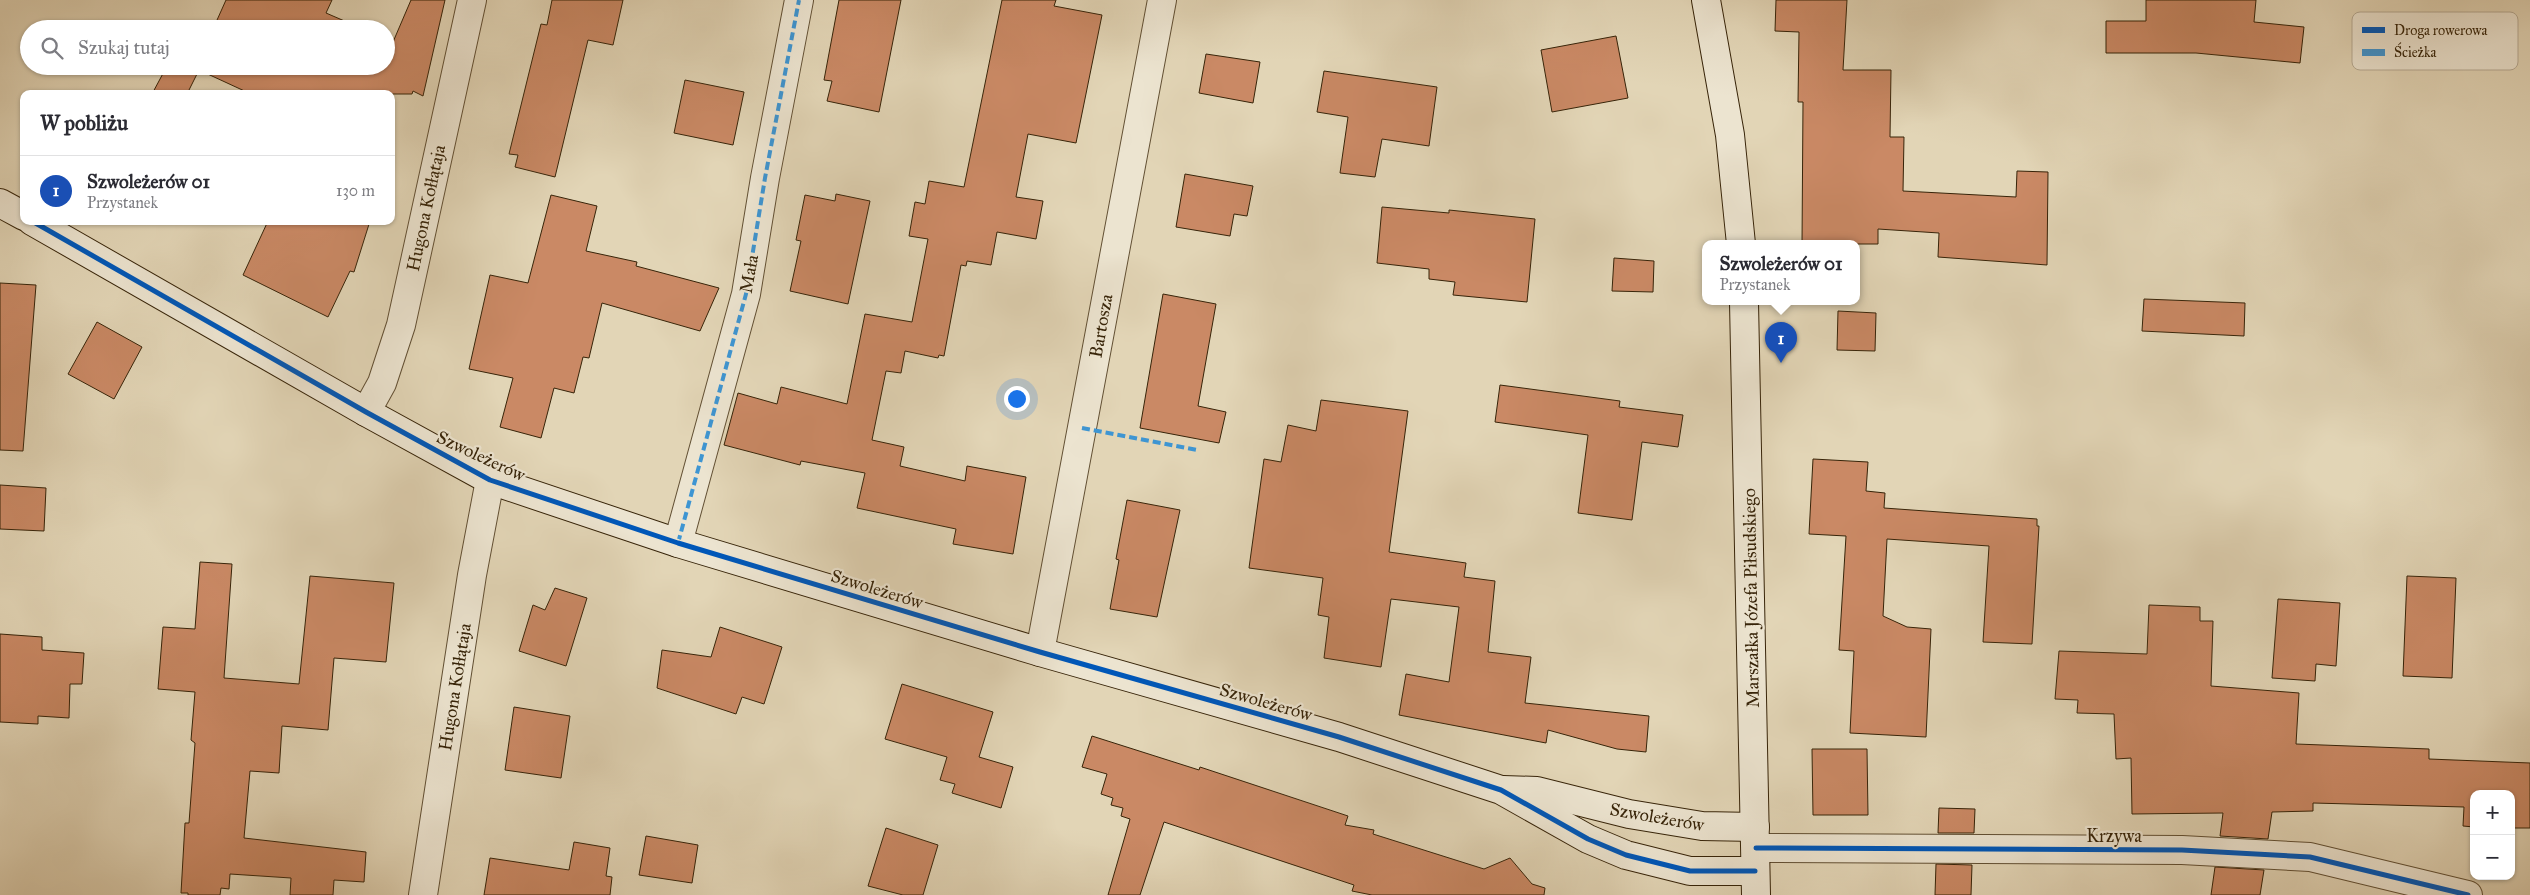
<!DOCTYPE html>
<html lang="pl">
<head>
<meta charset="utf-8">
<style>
  body { margin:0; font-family:"IM FELL Great Primer",serif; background:#f2f2f3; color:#2b2b33 }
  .controls { position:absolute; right:15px; bottom:15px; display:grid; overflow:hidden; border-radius:10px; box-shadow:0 1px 4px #0004 }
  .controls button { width:45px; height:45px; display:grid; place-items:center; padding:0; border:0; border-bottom:1px solid #e1e1e2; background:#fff; color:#2b2b33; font:25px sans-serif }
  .you { position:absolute; left:1016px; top:398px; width:18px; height:18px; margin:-12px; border:4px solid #fff; border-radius:50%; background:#1a73e8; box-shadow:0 0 0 8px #1a73e833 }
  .badge { display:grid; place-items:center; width:32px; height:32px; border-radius:50%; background:#8f2418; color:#fff; font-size:16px; font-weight:700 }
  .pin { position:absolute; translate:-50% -41px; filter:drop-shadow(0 1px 2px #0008) }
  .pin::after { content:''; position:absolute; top:26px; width:18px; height:15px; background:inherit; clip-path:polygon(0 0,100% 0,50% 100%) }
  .popup { position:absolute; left:1702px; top:240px; width:158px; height:65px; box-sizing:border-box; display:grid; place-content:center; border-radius:10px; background:#fff; filter:drop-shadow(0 1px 4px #0005); font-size:16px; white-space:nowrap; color:#7c7c81 }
  .popup b { font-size:19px; color:#2b2b33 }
  .popup::after { content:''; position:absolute; left:50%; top:100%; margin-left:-10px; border:10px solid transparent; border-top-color:#fff }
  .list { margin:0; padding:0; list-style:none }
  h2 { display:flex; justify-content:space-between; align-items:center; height:65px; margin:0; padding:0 20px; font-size:21px }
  h2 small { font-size:16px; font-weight:400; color:#7c7c81 }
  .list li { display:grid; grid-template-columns:32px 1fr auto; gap:15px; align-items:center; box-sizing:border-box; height:70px; padding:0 20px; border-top:1px solid #e1e1e2 }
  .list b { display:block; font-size:19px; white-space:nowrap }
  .list p { margin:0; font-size:16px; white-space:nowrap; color:#7c7c81 }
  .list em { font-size:16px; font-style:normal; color:#7c7c81 }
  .icon { flex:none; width:28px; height:28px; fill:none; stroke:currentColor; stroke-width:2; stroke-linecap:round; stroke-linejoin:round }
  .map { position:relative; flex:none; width:2530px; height:895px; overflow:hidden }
  .search { position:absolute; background:#fff; box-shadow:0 1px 4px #0004; left:20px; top:20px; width:375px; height:55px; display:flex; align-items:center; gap:12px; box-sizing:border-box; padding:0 18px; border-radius:28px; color:#7c7c81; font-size:19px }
  .panel { position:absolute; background:#fff; box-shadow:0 1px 4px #0004; left:20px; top:90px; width:375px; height:135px; border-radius:10px }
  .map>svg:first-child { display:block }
  .building { fill:#ca8965; stroke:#372409 }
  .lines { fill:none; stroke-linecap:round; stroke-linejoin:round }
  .street-casing { stroke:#625034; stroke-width:30 }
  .secondary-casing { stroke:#372409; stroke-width:30 }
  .street { stroke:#ece4d0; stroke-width:28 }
  .secondary { stroke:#ece4d0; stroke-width:28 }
  .quiet { stroke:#3e95d2; stroke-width:4; stroke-dasharray:8 4; stroke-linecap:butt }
  .cycleway-casing { stroke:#ece4d0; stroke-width:8 }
  .cycleway { stroke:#0057b8; stroke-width:5 }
  .labels { text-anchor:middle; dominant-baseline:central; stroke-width:4.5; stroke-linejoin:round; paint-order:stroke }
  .street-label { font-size:18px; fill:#372409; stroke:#ece4d0 }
  .key { fill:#ece4d0; stroke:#b6aa94; stroke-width:1 }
  .key-label { font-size:14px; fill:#372409 }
</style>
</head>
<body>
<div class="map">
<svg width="2530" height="895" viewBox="0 0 2530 895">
  <rect width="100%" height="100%" fill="#e2d5b6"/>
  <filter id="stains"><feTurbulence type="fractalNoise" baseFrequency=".004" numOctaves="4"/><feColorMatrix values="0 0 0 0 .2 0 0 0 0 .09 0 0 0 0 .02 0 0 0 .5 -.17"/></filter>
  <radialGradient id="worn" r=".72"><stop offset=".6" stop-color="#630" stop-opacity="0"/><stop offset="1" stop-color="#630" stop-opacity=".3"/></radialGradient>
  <g class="building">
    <path d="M 226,0 L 332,0 L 326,13 L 363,29 L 213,29 Z"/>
    <path d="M 411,0 L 445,0 L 423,96 L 413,91 L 412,94 L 251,94 L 199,70 L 187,94 L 152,94 L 167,66 L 386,66 L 386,39 L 393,42 Z"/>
    <path d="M 552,0 L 623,0 L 613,45 L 588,40 L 555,177 L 515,167 L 518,155 L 509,154 L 541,24 L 547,25 Z"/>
    <path d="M 839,0 L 901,0 L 879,112 L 827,101 L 832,81 L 824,80 Z"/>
    <path d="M 1002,0 L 1056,0 L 1054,6 L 1102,15 L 1076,143 L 1028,134 L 1016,197 L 1043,201 L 1036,239 L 997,232 L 991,265 L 967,261 L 966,266 L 961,265 L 944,356 L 939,355 L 938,358 L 905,351 L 901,373 L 886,371 L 872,440 L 904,447 L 900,466 L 965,481 L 967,466 L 1026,477 L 1013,554 L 953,544 L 956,529 L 857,508 L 865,473 L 801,461 L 800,465 L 724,445 L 738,393 L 777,404 L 781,387 L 847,404 L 865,314 L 912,322 L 928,239 L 909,236 L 915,202 L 925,204 L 929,181 L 964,187 Z"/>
    <path d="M 1776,0 L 1847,0 L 1843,70 L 1891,70 L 1890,137 L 1904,137 L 1903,191 L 2016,197 L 2017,171 L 2048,172 L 2047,265 L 1938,257 L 1939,233 L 1878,229 L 1878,244 L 1802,244 L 1803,102 L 1798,102 L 1799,32 L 1775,31 Z"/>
    <path d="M 2146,0 L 2256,0 L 2254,22 L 2304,27 L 2300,63 L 2196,53 L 2106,53 L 2106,21 L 2146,21 Z"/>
    <path d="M 1616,36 L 1628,98 L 1552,112 L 1541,50 Z"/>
    <path d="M 1206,54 L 1260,62 L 1253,103 L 1199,93 Z"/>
    <path d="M 1324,71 L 1437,87 L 1429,146 L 1382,139 L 1375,177 L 1340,173 L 1348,117 L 1317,112 Z"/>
    <path d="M 685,80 L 744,92 L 733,145 L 674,133 Z"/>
    <path d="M 1185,174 L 1253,186 L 1247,216 L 1234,214 L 1230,236 L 1176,227 Z"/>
    <path d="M 836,194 L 870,201 L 848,304 L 790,291 L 801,241 L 796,240 L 805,195 L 835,201 Z"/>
    <path d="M 551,195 L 597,206 L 586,251 L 637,262 L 636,266 L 719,288 L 700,331 L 602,303 L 589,358 L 583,357 L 574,393 L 554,388 L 541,438 L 500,427 L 513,378 L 469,369 L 490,275 L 528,283 Z"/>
    <path d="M 1382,207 L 1449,213 L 1449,210 L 1535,219 L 1527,302 L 1453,295 L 1455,282 L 1429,279 L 1429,269 L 1377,263 Z"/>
    <path d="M 268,221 L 370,221 L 354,272 L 350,271 L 328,317 L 243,275 Z"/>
    <path d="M 1614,258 L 1654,261 L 1653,292 L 1612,291 Z"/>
    <path d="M 0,283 L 36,285 L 23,451 L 0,450 Z"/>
    <path d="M 1163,294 L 1216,304 L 1198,406 L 1226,412 L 1219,443 L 1140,428 Z"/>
    <path d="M 2144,299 L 2245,303 L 2244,336 L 2142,331 Z"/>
    <path d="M 1838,311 L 1876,313 L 1875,351 L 1837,350 Z"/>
    <path d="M 97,322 L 142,347 L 114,399 L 68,374 Z"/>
    <path d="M 1500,385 L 1620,401 L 1619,407 L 1683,415 L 1678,447 L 1642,442 L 1632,520 L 1578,513 L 1588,435 L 1495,422 Z"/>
    <path d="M 1321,400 L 1408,411 L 1389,552 L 1466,563 L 1464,577 L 1495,581 L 1488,652 L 1531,657 L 1525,703 L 1649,716 L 1646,752 L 1617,749 L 1548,730 L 1546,743 L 1399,715 L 1406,674 L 1449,682 L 1459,607 L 1391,599 L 1381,667 L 1324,658 L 1329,617 L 1318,615 L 1323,578 L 1249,568 L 1264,459 L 1281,462 L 1288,425 L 1316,431 Z"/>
    <path d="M 1813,459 L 1868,462 L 1866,491 L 1885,493 L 1884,508 L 2037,519 L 2037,526 L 2039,526 L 2032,644 L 1983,642 L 1989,546 L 1887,539 L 1883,616 L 1907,627 L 1931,629 L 1926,737 L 1850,733 L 1854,651 L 1839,650 L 1846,536 L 1809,534 Z"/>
    <path d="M 0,485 L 46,488 L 44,531 L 0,529 Z"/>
    <path d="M 1127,500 L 1180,510 L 1157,617 L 1110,609 L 1119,560 L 1116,559 Z"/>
    <path d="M 200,562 L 232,564 L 224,678 L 299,684 L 310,576 L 394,583 L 386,662 L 334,658 L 328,730 L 282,726 L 279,773 L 250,771 L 244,838 L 366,852 L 364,882 L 334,880 L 333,895 L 290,895 L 291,878 L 230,874 L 229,889 L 221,888 L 220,895 L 188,895 L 188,893 L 181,893 L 185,823 L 189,823 L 195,743 L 191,740 L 195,692 L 158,689 L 163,627 L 195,629 Z"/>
    <path d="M 2407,576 L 2456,578 L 2452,678 L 2403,676 Z"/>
    <path d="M 555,588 L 587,598 L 566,666 L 519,651 L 533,605 L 545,610 Z"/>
    <path d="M 2278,599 L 2340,603 L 2336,666 L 2316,664 L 2315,681 L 2272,678 Z"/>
    <path d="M 2149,605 L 2200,607 L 2200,621 L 2213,621 L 2211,686 L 2299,693 L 2296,744 L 2429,749 L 2429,759 L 2530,763 L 2530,828 L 2511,828 L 2511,794 L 2474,794 L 2474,827 L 2463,826 L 2464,807 L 2313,803 L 2313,811 L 2272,812 L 2268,839 L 2220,836 L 2223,813 L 2132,814 L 2131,758 L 2116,759 L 2114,714 L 2077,713 L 2078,700 L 2055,699 L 2059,651 L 2147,654 Z"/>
    <path d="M 720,627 L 782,647 L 764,704 L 742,697 L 736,714 L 657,688 L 662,650 L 711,657 Z"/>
    <path d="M 0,634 L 42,637 L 42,650 L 84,653 L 82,684 L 70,684 L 69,718 L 38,716 L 38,724 L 0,722 Z"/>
    <path d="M 902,684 L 993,712 L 979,757 L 1013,767 L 1001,808 L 952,793 L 955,784 L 940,780 L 947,757 L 885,739 Z"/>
    <path d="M 514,707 L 570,716 L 561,778 L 505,770 Z"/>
    <path d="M 1092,736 L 1199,770 L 1200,767 L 1348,816 L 1345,825 L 1374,830 L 1373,834 L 1484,869 L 1510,858 L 1532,884 L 1545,888 L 1544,895 L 1372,895 L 1352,891 L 1354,885 L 1164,822 L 1140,895 L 1108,895 L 1130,819 L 1121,816 L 1123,808 L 1111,805 L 1113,798 L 1101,794 L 1107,774 L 1082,767 Z"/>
    <path d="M 1812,749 L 1867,749 L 1868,815 L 1813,815 Z"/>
    <path d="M 1939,808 L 1975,809 L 1974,833 L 1938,833 Z"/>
    <path d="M 886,828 L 938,845 L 923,895 L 903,895 L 868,886 Z"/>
    <path d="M 646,836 L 698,845 L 692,883 L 639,875 Z"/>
    <path d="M 574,842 L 610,848 L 606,876 L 612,877 L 610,895 L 484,895 L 490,858 L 569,870 Z"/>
    <path d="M 1936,864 L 1972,865 L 1971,895 L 1935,895 Z"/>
    <path d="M 2215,867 L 2264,870 L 2260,895 L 2211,895 Z"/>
  </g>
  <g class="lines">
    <g class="street-casing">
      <g id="street">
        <path d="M 366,412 L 382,383 L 401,325 L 472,0"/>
        <path d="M 678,543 L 746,294 L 765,178 L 799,0"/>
        <path d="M 1040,652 L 1162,0"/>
        <path d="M 1756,848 L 2182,850 L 2310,857 L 2468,895"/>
        <path d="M 423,895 L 472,575 L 490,480"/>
      </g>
    </g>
    <g class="secondary-casing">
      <g id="secondary">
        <path d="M 1706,0 L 1730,135 L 1741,244"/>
        <path d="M 0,203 L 24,216"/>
        <path d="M 32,221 L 366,412 L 490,480 L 678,543 L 1040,652 L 1339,737 L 1501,790 L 1588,839 L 1626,855 L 1690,871 L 1755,871"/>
        <path d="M 1744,302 L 1756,895"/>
        <path d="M 1503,790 L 1537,791 L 1629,814 L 1702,826 L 1755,827"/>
      </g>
    </g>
    <use href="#street" class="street"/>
    <use href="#secondary" class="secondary"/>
    <g class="quiet">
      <path d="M 1082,428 L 1197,450"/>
      <path d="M 678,543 L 746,294 L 765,178 L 799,0"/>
    </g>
    <g class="cycleway-casing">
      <g id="cycleway">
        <path d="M 32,221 L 366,412 L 490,480 L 678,543 L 1040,652 L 1339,737 L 1501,790 L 1588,839 L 1626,855 L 1690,871 L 1755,871"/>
        <path d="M 1756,848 L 2182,850 L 2310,857 L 2468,895"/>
      </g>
    </g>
    <use href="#cycleway" class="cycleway"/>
  </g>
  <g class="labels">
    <g class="street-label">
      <text transform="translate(426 208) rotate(-78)">Hugona Kołłątaja</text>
      <text transform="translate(749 274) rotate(-80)">Mała</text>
      <text transform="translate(1101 326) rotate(-80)">Bartosza</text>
      <text transform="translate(481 456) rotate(25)">Szwoleżerów</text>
      <text transform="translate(877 589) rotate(17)">Szwoleżerów</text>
      <text transform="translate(1751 598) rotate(-91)">Marszałka Józefa Piłsudskiego</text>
      <text transform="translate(455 687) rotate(-81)">Hugona Kołłątaja</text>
      <text transform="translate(1266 702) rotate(16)">Szwoleżerów</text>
      <text transform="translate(1657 817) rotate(10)">Szwoleżerów</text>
      <text x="2114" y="836">Krzywa</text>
    </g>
  </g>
  <rect x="2352" y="12" width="166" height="58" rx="8" class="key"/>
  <rect x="2362" y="27" width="23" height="6" fill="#0057b8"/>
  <rect x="2362" y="49" width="23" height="7" fill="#3e95d2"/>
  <g class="key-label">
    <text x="2394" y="35">Droga rowerowa</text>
    <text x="2394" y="57">Ścieżka</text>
  </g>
  <rect width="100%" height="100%" filter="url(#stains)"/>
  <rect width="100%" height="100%" fill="url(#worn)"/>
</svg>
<div class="controls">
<button>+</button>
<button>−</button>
</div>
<div class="you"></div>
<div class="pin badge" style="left:1781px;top:363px;background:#1a4fb4">1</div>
<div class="popup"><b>Szwoleżerów 01</b>Przystanek</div>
<div class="search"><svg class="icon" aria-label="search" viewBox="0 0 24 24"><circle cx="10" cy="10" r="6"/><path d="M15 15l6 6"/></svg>Szukaj tutaj</div>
<section class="panel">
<h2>W pobliżu<small></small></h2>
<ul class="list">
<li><span class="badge" style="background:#1a4fb4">1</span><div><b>Szwoleżerów 01</b><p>Przystanek</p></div><em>130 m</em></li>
</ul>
</section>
</div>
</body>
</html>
